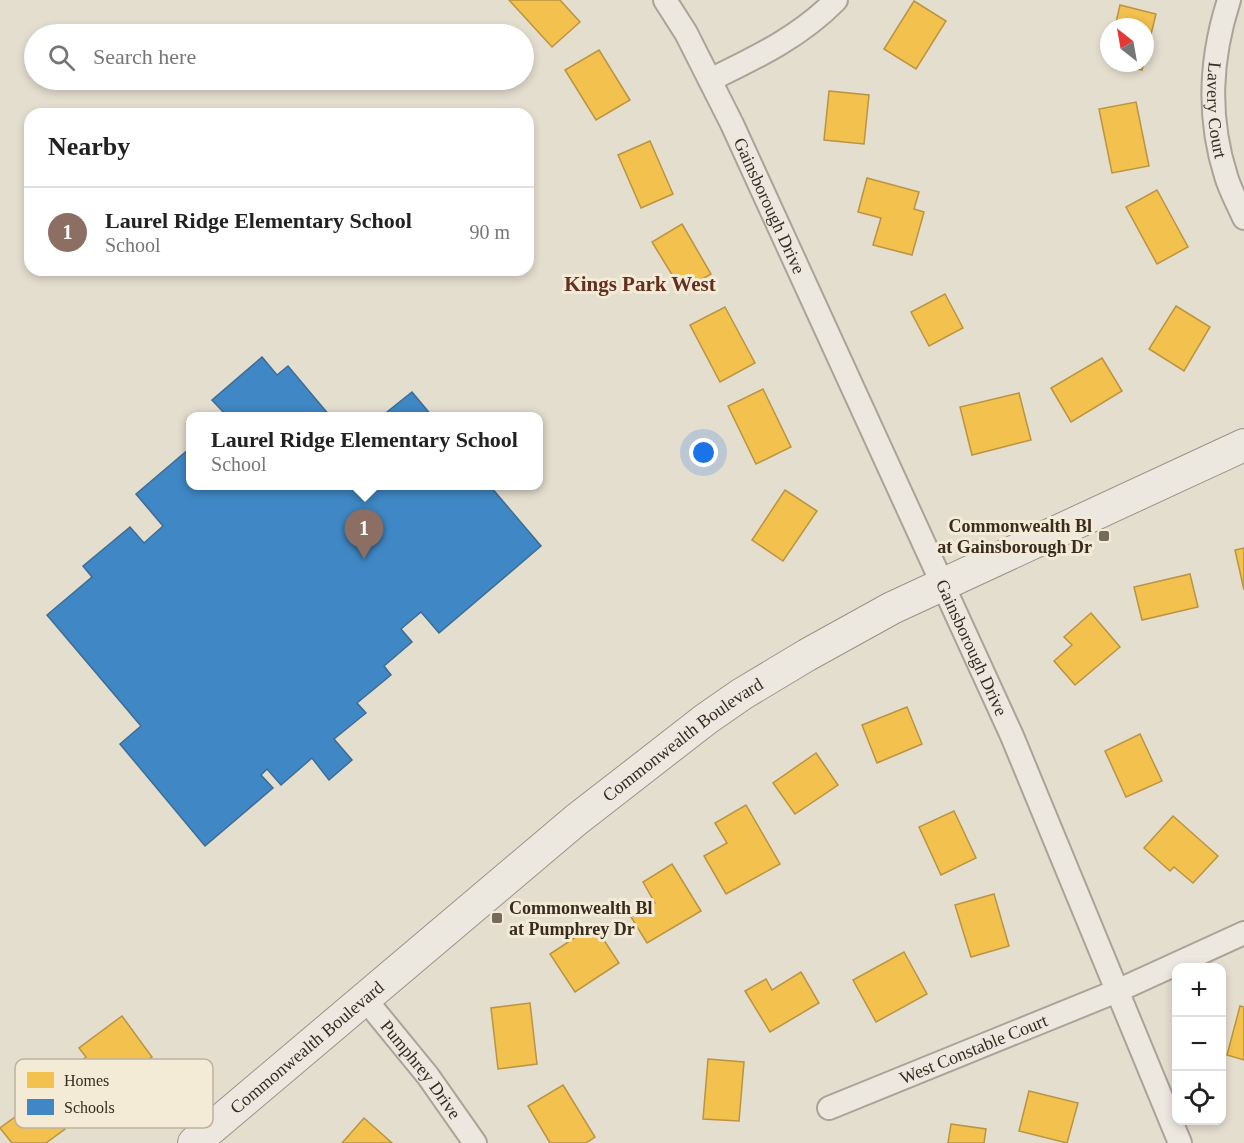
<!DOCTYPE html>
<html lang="en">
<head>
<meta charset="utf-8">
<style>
  body { margin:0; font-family:Georgia,serif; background:#f2f2f2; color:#222 }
  .controls { position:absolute; right:18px; bottom:18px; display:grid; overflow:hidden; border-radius:12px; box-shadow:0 3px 9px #0003 }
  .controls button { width:54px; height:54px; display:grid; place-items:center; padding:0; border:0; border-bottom:2px solid #e0e0e0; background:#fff; color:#222; font:30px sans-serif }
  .compass { position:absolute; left:1100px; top:18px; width:54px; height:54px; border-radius:50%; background:#fff; box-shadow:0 3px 9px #0003; rotate:329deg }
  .you { position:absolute; left:704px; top:453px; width:21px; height:21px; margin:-15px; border:4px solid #fff; border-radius:50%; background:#1a73e8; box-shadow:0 0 0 9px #1a73e833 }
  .badge { display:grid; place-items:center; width:39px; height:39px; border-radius:50%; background:#746a5d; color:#fff; font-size:20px; font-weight:700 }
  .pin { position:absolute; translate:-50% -50px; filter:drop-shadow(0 2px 3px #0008) }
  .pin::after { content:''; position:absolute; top:32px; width:21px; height:18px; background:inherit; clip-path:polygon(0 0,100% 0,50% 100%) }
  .popup { position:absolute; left:186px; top:412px; width:357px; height:78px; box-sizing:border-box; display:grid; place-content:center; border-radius:12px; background:#fff; filter:drop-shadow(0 2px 4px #0005); font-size:20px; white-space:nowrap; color:#767676 }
  .popup b { font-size:22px; color:#222 }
  .popup::after { content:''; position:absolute; left:50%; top:100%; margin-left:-12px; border:12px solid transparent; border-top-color:#fff }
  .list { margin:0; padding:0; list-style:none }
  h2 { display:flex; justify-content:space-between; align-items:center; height:78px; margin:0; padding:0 24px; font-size:26px }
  h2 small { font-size:20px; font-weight:400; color:#767676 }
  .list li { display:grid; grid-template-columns:39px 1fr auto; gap:18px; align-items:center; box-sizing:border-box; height:90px; padding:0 24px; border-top:2px solid #e0e0e0 }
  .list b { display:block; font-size:22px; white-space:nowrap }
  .list p { margin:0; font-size:20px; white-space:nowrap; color:#767676 }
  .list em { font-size:20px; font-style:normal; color:#767676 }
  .icon { flex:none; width:33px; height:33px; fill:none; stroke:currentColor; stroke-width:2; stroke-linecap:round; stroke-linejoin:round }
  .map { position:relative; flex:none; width:1244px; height:1143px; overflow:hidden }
  .search { position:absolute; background:#fff; box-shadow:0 3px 9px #0003; left:24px; top:24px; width:510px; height:66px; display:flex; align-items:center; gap:15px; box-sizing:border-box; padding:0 21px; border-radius:33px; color:#767676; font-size:22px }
  .panel { position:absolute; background:#fff; box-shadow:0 3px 9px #0003; left:24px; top:108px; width:510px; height:168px; border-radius:18px }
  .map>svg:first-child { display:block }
  .homes { fill:#f2c14e; stroke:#ba9440; stroke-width:1.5 }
  .schools { fill:#3f88c5; stroke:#3d6c94; stroke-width:1.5 }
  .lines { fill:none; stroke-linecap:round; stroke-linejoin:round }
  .street-casing { stroke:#a9a398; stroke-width:26 }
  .secondary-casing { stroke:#999388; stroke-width:34 }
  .street { stroke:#ece8e0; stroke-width:22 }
  .secondary { stroke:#ece8e0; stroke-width:32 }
  .poi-dot { fill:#746a5d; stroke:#f4ebd6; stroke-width:2 }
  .labels { text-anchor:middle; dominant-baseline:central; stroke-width:6; stroke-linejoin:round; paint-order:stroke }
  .street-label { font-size:18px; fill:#382c20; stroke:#f4ebd6 }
  .poi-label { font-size:18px; font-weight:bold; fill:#382c20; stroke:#f4ebd6; text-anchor:end }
  .quarter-label { font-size:21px; font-weight:bold; fill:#632f22; stroke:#f4ebd6 }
  .key { fill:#f4ebd6; stroke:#bcb29f; stroke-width:1.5 }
  .key-label { font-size:16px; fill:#382c20 }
</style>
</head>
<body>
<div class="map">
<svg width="1244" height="1143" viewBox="0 0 1244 1143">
  <rect width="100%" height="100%" fill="#e4decf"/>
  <g class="homes">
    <path d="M 509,0 L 560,0 L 580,22 L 552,47 Z"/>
    <path d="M 914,1 L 946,21 L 916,69 L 884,49 Z"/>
    <path d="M 1120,5 L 1156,14 L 1145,59 L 1145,27 L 1115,27 Z"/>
    <path d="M 599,50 L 630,100 L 596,120 L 565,70 Z"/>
    <path d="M 1113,63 L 1144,63 L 1142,70 Z"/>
    <path d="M 829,91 L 869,95 L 864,144 L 824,140 Z"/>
    <path d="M 1136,102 L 1149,166 L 1112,173 L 1099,109 Z"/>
    <path d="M 650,141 L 673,194 L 641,208 L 618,155 Z"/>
    <path d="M 867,178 L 919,192 L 914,209 L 924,212 L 912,255 L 873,245 L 881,218 L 858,212 Z"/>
    <path d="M 1157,190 L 1188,247 L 1157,264 L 1126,207 Z"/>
    <path d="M 682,224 L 711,274 L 682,291 L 652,242 Z"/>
    <path d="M 945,294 L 963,328 L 929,346 L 911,312 Z"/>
    <path d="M 1176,306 L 1210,327 L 1184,371 L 1149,349 Z"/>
    <path d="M 725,307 L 755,363 L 720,382 L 690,325 Z"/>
    <path d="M 1102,358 L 1122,391 L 1071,422 L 1051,388 Z"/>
    <path d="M 763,389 L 791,447 L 756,464 L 728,406 Z"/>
    <path d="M 1019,393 L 1031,440 L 972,455 L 960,407 Z"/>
    <path d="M 785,490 L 817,511 L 783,561 L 752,540 Z"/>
    <path d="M 1244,548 L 1244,590 L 1235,550 Z"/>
    <path d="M 1190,574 L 1198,607 L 1142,620 L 1134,587 Z"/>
    <path d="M 1091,613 L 1120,647 L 1075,685 L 1054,661 L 1072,645 L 1064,637 Z"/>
    <path d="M 907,707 L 922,744 L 877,763 L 862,725 Z"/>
    <path d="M 1140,734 L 1162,781 L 1126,797 L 1105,751 Z"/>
    <path d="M 816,753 L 838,785 L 795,814 L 773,783 Z"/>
    <path d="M 746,805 L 780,864 L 726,894 L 704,856 L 727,843 L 715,823 Z"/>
    <path d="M 954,811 L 976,858 L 941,875 L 919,827 Z"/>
    <path d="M 1173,816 L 1218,856 L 1193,883 L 1174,867 L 1170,871 L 1144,848 Z"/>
    <path d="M 672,864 L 701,911 L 647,943 L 631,917 L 655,903 L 643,882 Z"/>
    <path d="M 994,894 L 1009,946 L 971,957 L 955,905 Z"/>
    <path d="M 594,925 L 619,963 L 575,992 L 550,954 Z"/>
    <path d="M 904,952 L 927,994 L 876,1022 L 853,980 Z"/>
    <path d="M 801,972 L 819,1003 L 770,1032 L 745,991 L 766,979 L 772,990 Z"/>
    <path d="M 530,1003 L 537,1064 L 498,1069 L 491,1008 Z"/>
    <path d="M 1240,1006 L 1244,1007 L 1244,1060 L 1227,1055 Z"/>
    <path d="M 122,1016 L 152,1057 L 98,1097 L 75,1065 L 86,1057 L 79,1048 Z"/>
    <path d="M 708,1059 L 744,1062 L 739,1121 L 703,1119 Z"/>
    <path d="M 563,1085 L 595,1137 L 586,1143 L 550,1143 L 528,1106 Z"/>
    <path d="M 1029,1091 L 1078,1103 L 1067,1143 L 1019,1131 Z"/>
    <path d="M 41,1098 L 65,1129 L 46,1143 L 12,1143 L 0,1128 Z"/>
    <path d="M 364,1118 L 392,1143 L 342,1143 Z"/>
    <path d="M 951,1124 L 986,1129 L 984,1143 L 948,1143 Z"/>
  </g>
  <g class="schools">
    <path d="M 262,357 L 277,375 L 288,366 L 330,416 L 227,416 L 212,400 Z"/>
    <path d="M 412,392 L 432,416 L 382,416 Z"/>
    <path d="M 190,448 L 190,486 L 490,486 L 541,546 L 439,633 L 421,612 L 401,629 L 412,642 L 384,666 L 391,675 L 357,703 L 366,713 L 334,739 L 352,760 L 329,780 L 312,758 L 281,785 L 267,769 L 261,775 L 273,788 L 205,846 L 120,744 L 141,726 L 47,615 L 92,577 L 83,566 L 130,527 L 144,543 L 163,526 L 136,494 Z"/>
  </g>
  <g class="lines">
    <g class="street-casing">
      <g id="street">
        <path id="s1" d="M 665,0 L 686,33 L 732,124 L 1012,736 L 1180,1143"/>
        <path id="s2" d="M 1229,0 C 1210,59 1207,116 1226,176 C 1230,190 1238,204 1244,218"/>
        <path d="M 710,80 C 755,58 800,37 836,0"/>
        <path id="s3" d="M 365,999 L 428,1076 L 475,1143"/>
        <path id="s4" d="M 829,1108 L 1117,991 L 1244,933"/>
      </g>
    </g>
    <g class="secondary-casing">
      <g id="secondary">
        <path id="s5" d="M 194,1143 L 576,820 L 706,719 L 742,694 L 807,655 L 892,608 L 1244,445"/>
      </g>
    </g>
    <use href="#street" class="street"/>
    <use href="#secondary" class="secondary"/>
  </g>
  <g class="poi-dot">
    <rect x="1098" y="530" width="12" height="12" rx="3"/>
    <rect x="491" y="912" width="12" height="12" rx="3"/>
  </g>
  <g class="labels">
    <g class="street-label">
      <text stroke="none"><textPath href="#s2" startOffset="112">Lavery Court</textPath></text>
      <text stroke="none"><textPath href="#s1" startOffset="231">Gainsborough Drive</textPath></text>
      <text stroke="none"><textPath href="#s1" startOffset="717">Gainsborough Drive</textPath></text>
      <text stroke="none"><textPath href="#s5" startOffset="634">Commonwealth Boulevard</textPath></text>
      <text stroke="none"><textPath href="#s5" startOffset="148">Commonwealth Boulevard</textPath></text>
      <text stroke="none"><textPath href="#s4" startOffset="156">West Constable Court</textPath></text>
      <text stroke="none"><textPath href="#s3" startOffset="90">Pumphrey Drive</textPath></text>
    </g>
    <g class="poi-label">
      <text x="1092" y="526">Commonwealth Bl<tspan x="1092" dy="21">at Gainsborough Dr</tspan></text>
      <text x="509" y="908" text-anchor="start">Commonwealth Bl<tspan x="509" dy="21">at Pumphrey Dr</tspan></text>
    </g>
    <g class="quarter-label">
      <text x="640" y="284">Kings Park West</text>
    </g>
  </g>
  <rect x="15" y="1059" width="198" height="69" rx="9" class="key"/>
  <rect x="27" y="1072" width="27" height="16" fill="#f2c14e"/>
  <rect x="27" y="1099" width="27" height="16" fill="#3f88c5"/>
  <g class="key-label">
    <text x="64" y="1086">Homes</text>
    <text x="64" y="1113">Schools</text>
  </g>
</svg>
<div class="controls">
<button>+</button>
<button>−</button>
<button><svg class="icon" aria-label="locate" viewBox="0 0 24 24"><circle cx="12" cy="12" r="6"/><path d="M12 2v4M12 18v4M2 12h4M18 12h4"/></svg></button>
</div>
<svg class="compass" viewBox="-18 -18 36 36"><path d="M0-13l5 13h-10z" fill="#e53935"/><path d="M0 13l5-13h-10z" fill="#767676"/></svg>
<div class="you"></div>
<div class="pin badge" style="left:364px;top:559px;background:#8d6e63">1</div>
<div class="popup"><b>Laurel Ridge Elementary School</b>School</div>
<div class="search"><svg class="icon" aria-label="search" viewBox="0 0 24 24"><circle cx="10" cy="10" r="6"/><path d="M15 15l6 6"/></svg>Search here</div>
<section class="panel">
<h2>Nearby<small></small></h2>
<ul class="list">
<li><span class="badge" style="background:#8d6e63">1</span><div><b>Laurel Ridge Elementary School</b><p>School</p></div><em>90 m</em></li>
</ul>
</section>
</div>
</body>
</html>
